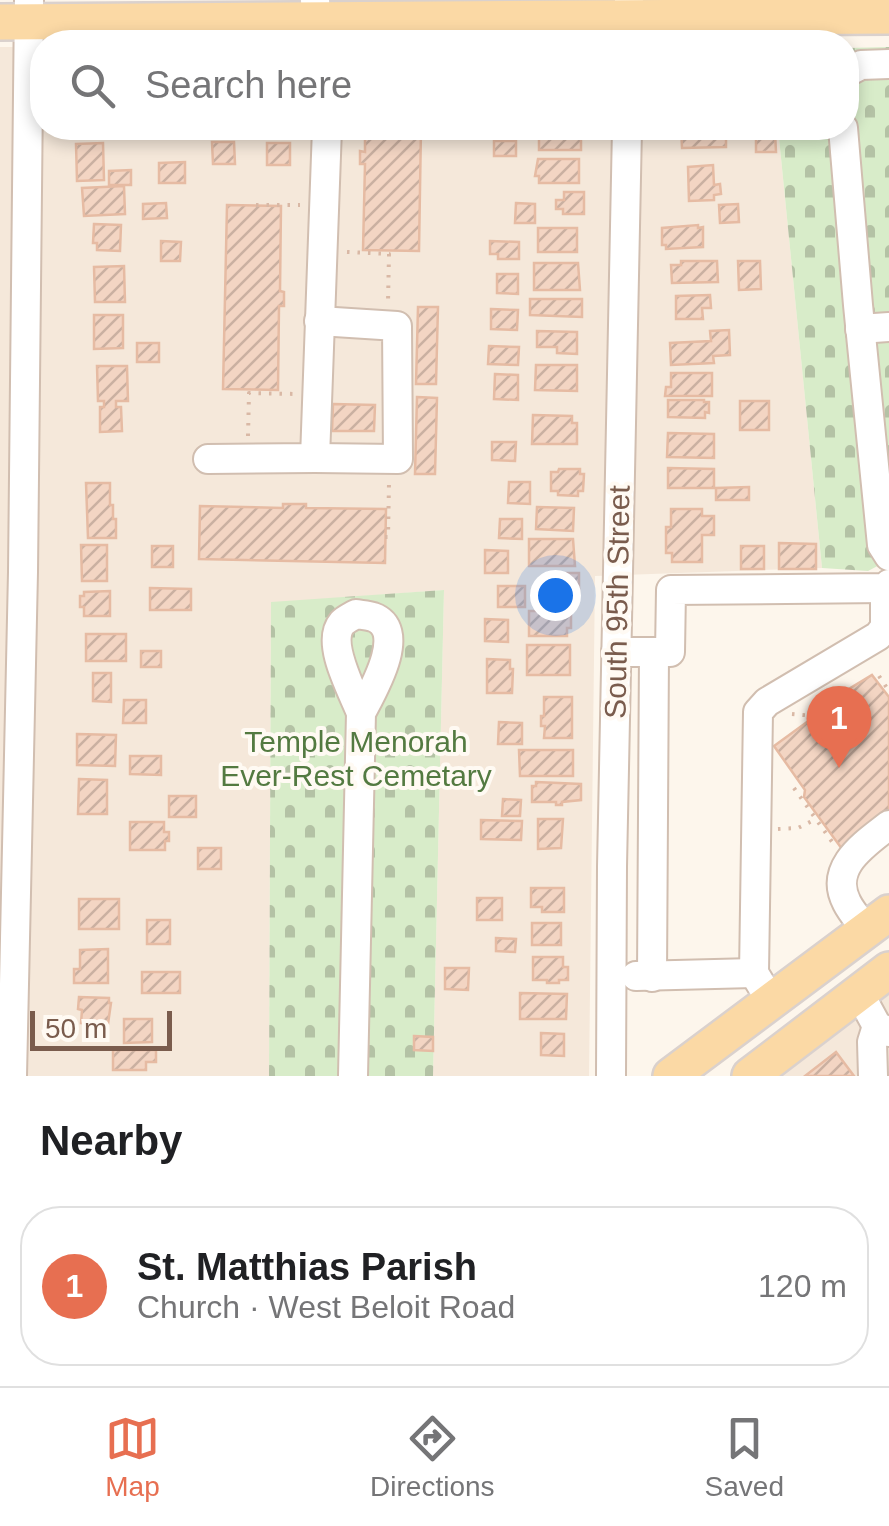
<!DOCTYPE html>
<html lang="en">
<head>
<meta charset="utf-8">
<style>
  body { margin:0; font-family:Arial,sans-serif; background:#f2f2f2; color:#202124 }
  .scale { position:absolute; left:30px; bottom:25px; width:142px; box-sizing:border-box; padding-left:10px; border:5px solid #7a5c4d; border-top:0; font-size:28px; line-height:35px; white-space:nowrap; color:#7a5c4d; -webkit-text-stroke:8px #fffaf3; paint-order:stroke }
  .you { position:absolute; left:555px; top:595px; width:35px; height:35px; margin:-25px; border:8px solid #fff; border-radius:50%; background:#1a73e8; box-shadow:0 0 0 15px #1a73e833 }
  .badge { display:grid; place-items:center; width:65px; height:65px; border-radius:50%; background:#e76f51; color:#fff; font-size:32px; font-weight:700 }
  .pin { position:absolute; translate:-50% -82px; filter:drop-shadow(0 2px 5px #0008) }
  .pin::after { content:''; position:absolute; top:52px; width:35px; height:30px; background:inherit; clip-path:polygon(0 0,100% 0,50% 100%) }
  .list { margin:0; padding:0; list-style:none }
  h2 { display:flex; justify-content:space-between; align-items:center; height:130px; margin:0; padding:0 40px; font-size:42px }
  h2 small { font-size:32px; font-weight:400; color:#757577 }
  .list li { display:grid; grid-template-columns:65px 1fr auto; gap:30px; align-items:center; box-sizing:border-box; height:160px; margin:0 20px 20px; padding:0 20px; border:2px solid #e0e0e0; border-radius:40px }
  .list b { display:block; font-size:38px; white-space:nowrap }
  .list p { margin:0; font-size:32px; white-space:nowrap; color:#757577 }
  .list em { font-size:32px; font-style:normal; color:#757577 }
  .icon { flex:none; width:55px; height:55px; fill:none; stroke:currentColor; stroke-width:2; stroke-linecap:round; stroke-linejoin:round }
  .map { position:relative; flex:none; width:889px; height:1076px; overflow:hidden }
  .search { position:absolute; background:#fff; box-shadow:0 5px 15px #0003; left:30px; right:30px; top:30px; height:110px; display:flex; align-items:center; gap:25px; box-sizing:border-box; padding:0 35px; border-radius:40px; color:#757577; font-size:38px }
  .sheet { height:310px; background:#fff }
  nav { display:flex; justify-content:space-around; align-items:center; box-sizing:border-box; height:140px; border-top:2px solid #e0e0e0; background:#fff; font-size:28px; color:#757577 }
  nav a { display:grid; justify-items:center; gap:5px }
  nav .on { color:#e76f51 }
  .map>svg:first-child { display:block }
  .residential { fill:#f5e8da }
  .cemetery { fill:url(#cemetery-stones) }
  .building { fill:url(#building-hatch); stroke:#e6bba3; stroke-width:2.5 }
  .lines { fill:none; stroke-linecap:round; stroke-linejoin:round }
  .minor-casing { stroke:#d1beb0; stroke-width:32 }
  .major-casing { stroke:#dad1cd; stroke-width:40 }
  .path { stroke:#d9b8a5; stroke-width:4; stroke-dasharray:2.5 8; stroke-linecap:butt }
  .minor { stroke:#fff; stroke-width:28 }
  .major { stroke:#fbd9a5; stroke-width:35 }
  .labels { text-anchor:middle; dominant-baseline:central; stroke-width:8; stroke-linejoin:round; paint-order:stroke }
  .street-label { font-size:30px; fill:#7a5c4d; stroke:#fffaf3 }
  .park-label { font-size:30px; fill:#537a41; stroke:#fffaf3 }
</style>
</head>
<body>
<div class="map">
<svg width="889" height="1076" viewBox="0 0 889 1076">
  <defs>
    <pattern id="cemetery-stones" width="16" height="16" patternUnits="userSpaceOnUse" patternTransform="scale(2.5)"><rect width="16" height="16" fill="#d8ecc9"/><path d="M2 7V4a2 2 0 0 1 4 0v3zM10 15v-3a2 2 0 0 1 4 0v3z" fill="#b4c2a5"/></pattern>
    <pattern id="building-hatch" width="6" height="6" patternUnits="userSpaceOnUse" patternTransform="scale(2.5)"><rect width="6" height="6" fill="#f3d5c3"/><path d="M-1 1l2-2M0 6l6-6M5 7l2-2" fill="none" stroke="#cab0a1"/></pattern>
  </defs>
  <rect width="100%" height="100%" fill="#fdf6ec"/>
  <g class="residential">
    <path d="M 0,47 L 42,47 L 42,128 L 778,128 L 822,568 L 595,576 L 589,1076 L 433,1076 L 444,590 L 271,603 L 269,1076 L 0,1076 Z"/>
    <path d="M 889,995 L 889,1076 L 782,1076 Z"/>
  </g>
  <g class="cemetery">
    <path d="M 889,47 L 889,560 L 868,571 L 822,568 L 778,128 L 846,128 L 847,48 Z"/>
    <path d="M 444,590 L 433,1076 L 269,1076 L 271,602 Z"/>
  </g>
  <g class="building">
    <path d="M 365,128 L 421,128 L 419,251 L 363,250 L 365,164 L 360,164 L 360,151 L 365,152 Z"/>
    <rect x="539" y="128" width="42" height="22"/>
    <path d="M 681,128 L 726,128 L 726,147 L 682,148 Z"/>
    <path d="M 775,132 L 776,152 L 756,152 L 756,133 Z"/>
    <rect x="494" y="141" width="22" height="15"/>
    <path d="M 212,142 L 234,142 L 235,164 L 213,164 Z"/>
    <path d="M 103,143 L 104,180 L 77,181 L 76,144 Z"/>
    <rect x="267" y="143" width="23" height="22"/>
    <path d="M 538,159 L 579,159 L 579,183 L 539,183 L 539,176 L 535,176 Z"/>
    <path d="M 185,162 L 185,183 L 159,183 L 159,163 Z"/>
    <path d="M 713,165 L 714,185 L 720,184 L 721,194 L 714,195 L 714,200 L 689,201 L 688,167 Z"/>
    <path d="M 131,170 L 131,185 L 109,185 L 109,171 Z"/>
    <path d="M 124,186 L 125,214 L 84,216 L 82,188 Z"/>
    <path d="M 564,192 L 584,192 L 584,214 L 563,214 L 563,209 L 556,209 L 556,200 L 564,200 Z"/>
    <path d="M 166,203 L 167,218 L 143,219 L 143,204 Z"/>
    <path d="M 516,203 L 535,204 L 535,223 L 515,223 Z"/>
    <path d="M 738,204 L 739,222 L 720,223 L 719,205 Z"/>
    <path d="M 227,205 L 281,206 L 280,291 L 284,292 L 284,306 L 279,306 L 278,390 L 223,389 Z"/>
    <path d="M 94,224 L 121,225 L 120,251 L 97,250 L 97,243 L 93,243 Z"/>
    <path d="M 698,225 L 698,228 L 703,227 L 703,247 L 666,249 L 666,245 L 662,245 L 662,228 Z"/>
    <rect x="538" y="228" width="39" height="24"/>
    <path d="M 161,241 L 181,242 L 180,261 L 161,261 Z"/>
    <path d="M 490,241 L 519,242 L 519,259 L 498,259 L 498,254 L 490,254 Z"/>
    <path d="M 681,261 L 717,261 L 718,282 L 672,283 L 671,265 L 681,265 Z"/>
    <path d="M 738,261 L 760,261 L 761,289 L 739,290 Z"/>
    <path d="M 534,263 L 578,263 L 580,290 L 534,290 Z"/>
    <path d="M 124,266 L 125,302 L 95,302 L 94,267 Z"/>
    <path d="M 497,274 L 518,274 L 518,294 L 497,293 Z"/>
    <path d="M 710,295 L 711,308 L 702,308 L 703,319 L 676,319 L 676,296 Z"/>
    <path d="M 530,299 L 582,299 L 582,317 L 530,315 Z"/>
    <path d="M 418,307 L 438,307 L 436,384 L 416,384 Z"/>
    <path d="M 491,309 L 518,310 L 517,330 L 491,329 Z"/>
    <path d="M 94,315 L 123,315 L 123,348 L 94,349 Z"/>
    <path d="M 729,330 L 730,355 L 713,356 L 714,363 L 671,365 L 670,343 L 711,341 L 710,331 Z"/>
    <path d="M 537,331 L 577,332 L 577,354 L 557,353 L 557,347 L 537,347 Z"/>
    <rect x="137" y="343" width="22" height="19"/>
    <path d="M 489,346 L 519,347 L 518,365 L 488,364 Z"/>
    <path d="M 536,365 L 577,365 L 577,391 L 535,390 Z"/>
    <path d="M 97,366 L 127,366 L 128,401 L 116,401 L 116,407 L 121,407 L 122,431 L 100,432 L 100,407 L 104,407 L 104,401 L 98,401 Z"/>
    <path d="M 671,373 L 712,373 L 712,396 L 665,396 L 666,387 L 671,387 Z"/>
    <path d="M 495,374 L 518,375 L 518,400 L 494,399 Z"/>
    <path d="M 417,397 L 437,398 L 435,474 L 415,474 Z"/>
    <path d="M 668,400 L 704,400 L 704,402 L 709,402 L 709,413 L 705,412 L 705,418 L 668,417 Z"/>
    <rect x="740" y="401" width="29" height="29"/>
    <path d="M 333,404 L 375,405 L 374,431 L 332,431 Z"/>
    <path d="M 533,415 L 572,416 L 572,423 L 577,423 L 577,444 L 532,444 Z"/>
    <path d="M 668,433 L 714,434 L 714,458 L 667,457 Z"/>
    <path d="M 492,442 L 516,442 L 515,461 L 492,460 Z"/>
    <path d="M 668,468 L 714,469 L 714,488 L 668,488 Z"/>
    <path d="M 559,469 L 580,469 L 580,474 L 584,474 L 583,491 L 578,491 L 578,496 L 558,495 L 558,491 L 551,491 L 551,472 L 558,472 Z"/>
    <path d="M 509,482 L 530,482 L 530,504 L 508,503 Z"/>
    <path d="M 86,483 L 110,483 L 110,505 L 113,505 L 113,519 L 116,519 L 116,538 L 88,538 Z"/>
    <path d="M 749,487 L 749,500 L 716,500 L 716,488 Z"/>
    <path d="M 283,504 L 306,504 L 306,508 L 386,509 L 385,563 L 199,559 L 200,506 L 283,508 Z"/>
    <path d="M 537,507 L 574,508 L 573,531 L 536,529 Z"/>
    <path d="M 671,509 L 702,509 L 702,516 L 714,516 L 714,535 L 702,535 L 702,562 L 672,562 L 672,553 L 666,553 L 666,527 L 671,527 Z"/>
    <path d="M 500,519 L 522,519 L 522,539 L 499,538 Z"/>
    <path d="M 529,539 L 573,539 L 575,566 L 529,566 Z"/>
    <path d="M 779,543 L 816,544 L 816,569 L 779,569 Z"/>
    <path d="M 81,545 L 107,545 L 107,581 L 82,581 Z"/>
    <rect x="152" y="546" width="21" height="21"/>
    <rect x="741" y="546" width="23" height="23"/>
    <path d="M 485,550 L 508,551 L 508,573 L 485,573 Z"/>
    <path d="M 548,573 L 579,573 L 579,594 L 561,594 L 561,598 L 546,598 Z"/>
    <rect x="498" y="586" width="27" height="21"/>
    <path d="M 150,588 L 191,589 L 191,610 L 150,610 Z"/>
    <path d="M 110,591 L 110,616 L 84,616 L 84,607 L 80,607 L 80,596 L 84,596 L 84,592 Z"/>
    <path d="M 529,611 L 571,611 L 571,628 L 567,628 L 567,636 L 529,636 Z"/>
    <path d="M 485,619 L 508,620 L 508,642 L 485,641 Z"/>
    <rect x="86" y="634" width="40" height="27"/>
    <rect x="527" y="645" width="43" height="30"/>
    <rect x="141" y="651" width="20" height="16"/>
    <path d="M 487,659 L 510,660 L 510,669 L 513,669 L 512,693 L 487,693 Z"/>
    <path d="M 93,673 L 111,673 L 111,702 L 93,701 Z"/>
    <path d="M 872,675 L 889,697 L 889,814 L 842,849 L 804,797 L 805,790 L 774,746 L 818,714 L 819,707 Z"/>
    <path d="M 544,697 L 572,697 L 572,738 L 544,738 L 545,726 L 541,726 L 541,716 L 544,716 Z"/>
    <path d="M 124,700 L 146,700 L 146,723 L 123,723 Z"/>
    <path d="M 499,722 L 522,723 L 522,744 L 498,744 Z"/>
    <path d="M 77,734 L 116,735 L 115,766 L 77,765 Z"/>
    <path d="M 519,750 L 573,750 L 573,776 L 520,776 Z"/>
    <path d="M 130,756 L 161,756 L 161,775 L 130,774 Z"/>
    <path d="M 79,779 L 107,780 L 107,814 L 78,814 Z"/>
    <path d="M 536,782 L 581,784 L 581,800 L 562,802 L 562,805 L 556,805 L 556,802 L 532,802 L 532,786 L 536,786 Z"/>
    <rect x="169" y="796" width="27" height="21"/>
    <path d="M 503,799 L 521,800 L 520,816 L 502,816 Z"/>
    <path d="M 538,819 L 563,819 L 561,848 L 538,849 Z"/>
    <path d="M 481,820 L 522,821 L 521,840 L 481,839 Z"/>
    <path d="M 130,822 L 164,822 L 164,832 L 169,832 L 169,841 L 165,841 L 165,850 L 130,850 Z"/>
    <rect x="198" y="848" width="23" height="21"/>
    <path d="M 531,888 L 564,888 L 564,912 L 542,912 L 542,907 L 531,907 Z"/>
    <rect x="477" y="898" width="25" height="22"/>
    <rect x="79" y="899" width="40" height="30"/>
    <rect x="147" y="920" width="23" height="24"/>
    <rect x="532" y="923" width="29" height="22"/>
    <path d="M 496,938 L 516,939 L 515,952 L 496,951 Z"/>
    <path d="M 108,949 L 108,983 L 74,983 L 74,969 L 80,969 L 80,950 Z"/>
    <path d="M 533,957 L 563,957 L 563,967 L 568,967 L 568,980 L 559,980 L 559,983 L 547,983 L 547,980 L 533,980 Z"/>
    <path d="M 445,968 L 469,968 L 468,990 L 445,989 Z"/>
    <rect x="142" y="972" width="38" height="21"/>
    <path d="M 520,993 L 567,994 L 566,1019 L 520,1019 Z"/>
    <path d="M 79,997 L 109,998 L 109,1003 L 111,1003 L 108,1024 L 81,1023 L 82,1010 L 78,1009 Z"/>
    <path d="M 124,1019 L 152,1019 L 152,1042 L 124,1043 Z"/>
    <path d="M 541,1033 L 564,1034 L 564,1056 L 541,1055 Z"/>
    <path d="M 414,1036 L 433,1037 L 433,1051 L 414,1050 Z"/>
    <path d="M 113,1050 L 156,1050 L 156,1062 L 146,1062 L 146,1070 L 113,1070 Z"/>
    <path d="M 836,1052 L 854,1076 L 805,1076 Z"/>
  </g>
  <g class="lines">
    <g class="minor-casing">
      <g id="minor">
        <path d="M 315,0 L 316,20 L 326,42"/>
        <path d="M 629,42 L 629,0"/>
        <path d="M 846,73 L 861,65 L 889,64"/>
        <path d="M 843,128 L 858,305 L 882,545 L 889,556"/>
        <path d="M 860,329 L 889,327"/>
        <path d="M 315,458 L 398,459 L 397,326 L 319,321"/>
        <path d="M 208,459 L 315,458 L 327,128"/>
        <path d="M 616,652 L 670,652 L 671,590 L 885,588 L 889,584"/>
        <path d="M 866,930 C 860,921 852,913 847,903 C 828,867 865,844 889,825"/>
        <path d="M 636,976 L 754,973"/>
        <path d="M 652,977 L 654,652"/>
        <path d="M 859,993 L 877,1026 L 889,1032"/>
        <path d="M 771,1001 L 754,973 L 758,712 L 767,702 L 878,636 L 885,627 L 885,588"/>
        <path d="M 12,1076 L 23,572 L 29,0"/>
        <path d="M 353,1076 L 361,713 C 353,692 325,643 342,623 C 346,619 351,617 356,614 C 361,615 367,615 373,617 C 409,630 372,692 361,713"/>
        <path d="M 611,1076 L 612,867 L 627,128"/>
        <path d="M 873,1076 L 872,1042 L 877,1026"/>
      </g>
    </g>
    <g class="major-casing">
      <g id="major">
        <path d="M 0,22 L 889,16"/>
        <path d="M 671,1076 L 889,913"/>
        <path d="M 750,1076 L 889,970"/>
      </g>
    </g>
    <g class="path">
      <path d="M 256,205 L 300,205"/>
      <path d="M 347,252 L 389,254 L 388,303"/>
      <path d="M 248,436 L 249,393 L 297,394"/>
      <path d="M 385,537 L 388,537 L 389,483"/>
      <path d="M 879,676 L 889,691"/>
      <path d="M 792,714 L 815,716"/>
      <path d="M 794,788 L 835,846"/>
      <path d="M 778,829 L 798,828 L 816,819"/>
    </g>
    <use href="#minor" class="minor"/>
    <use href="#major" class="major"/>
  </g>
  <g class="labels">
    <g class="street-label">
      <text transform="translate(617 602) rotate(-89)">South 95th Street</text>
    </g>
    <g class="park-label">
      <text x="356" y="741">Temple Menorah<tspan x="356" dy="34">Ever-Rest Cemetary</tspan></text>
    </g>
  </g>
</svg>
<div class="scale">50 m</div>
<div class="you"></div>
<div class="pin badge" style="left:839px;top:768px">1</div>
<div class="search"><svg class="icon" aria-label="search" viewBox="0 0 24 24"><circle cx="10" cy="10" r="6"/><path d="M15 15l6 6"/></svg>Search here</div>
</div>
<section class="sheet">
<h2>Nearby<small></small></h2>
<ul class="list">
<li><span class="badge">1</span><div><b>St. Matthias Parish</b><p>Church · West Beloit Road</p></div><em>120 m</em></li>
</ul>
</section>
<nav>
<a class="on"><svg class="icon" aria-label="map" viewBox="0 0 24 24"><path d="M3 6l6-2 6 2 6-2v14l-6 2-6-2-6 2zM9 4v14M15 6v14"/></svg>Map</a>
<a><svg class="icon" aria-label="directions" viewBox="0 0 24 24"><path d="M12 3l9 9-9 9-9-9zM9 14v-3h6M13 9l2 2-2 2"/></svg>Directions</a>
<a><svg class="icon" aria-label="saved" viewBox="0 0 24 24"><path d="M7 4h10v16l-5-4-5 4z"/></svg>Saved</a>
</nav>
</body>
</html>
